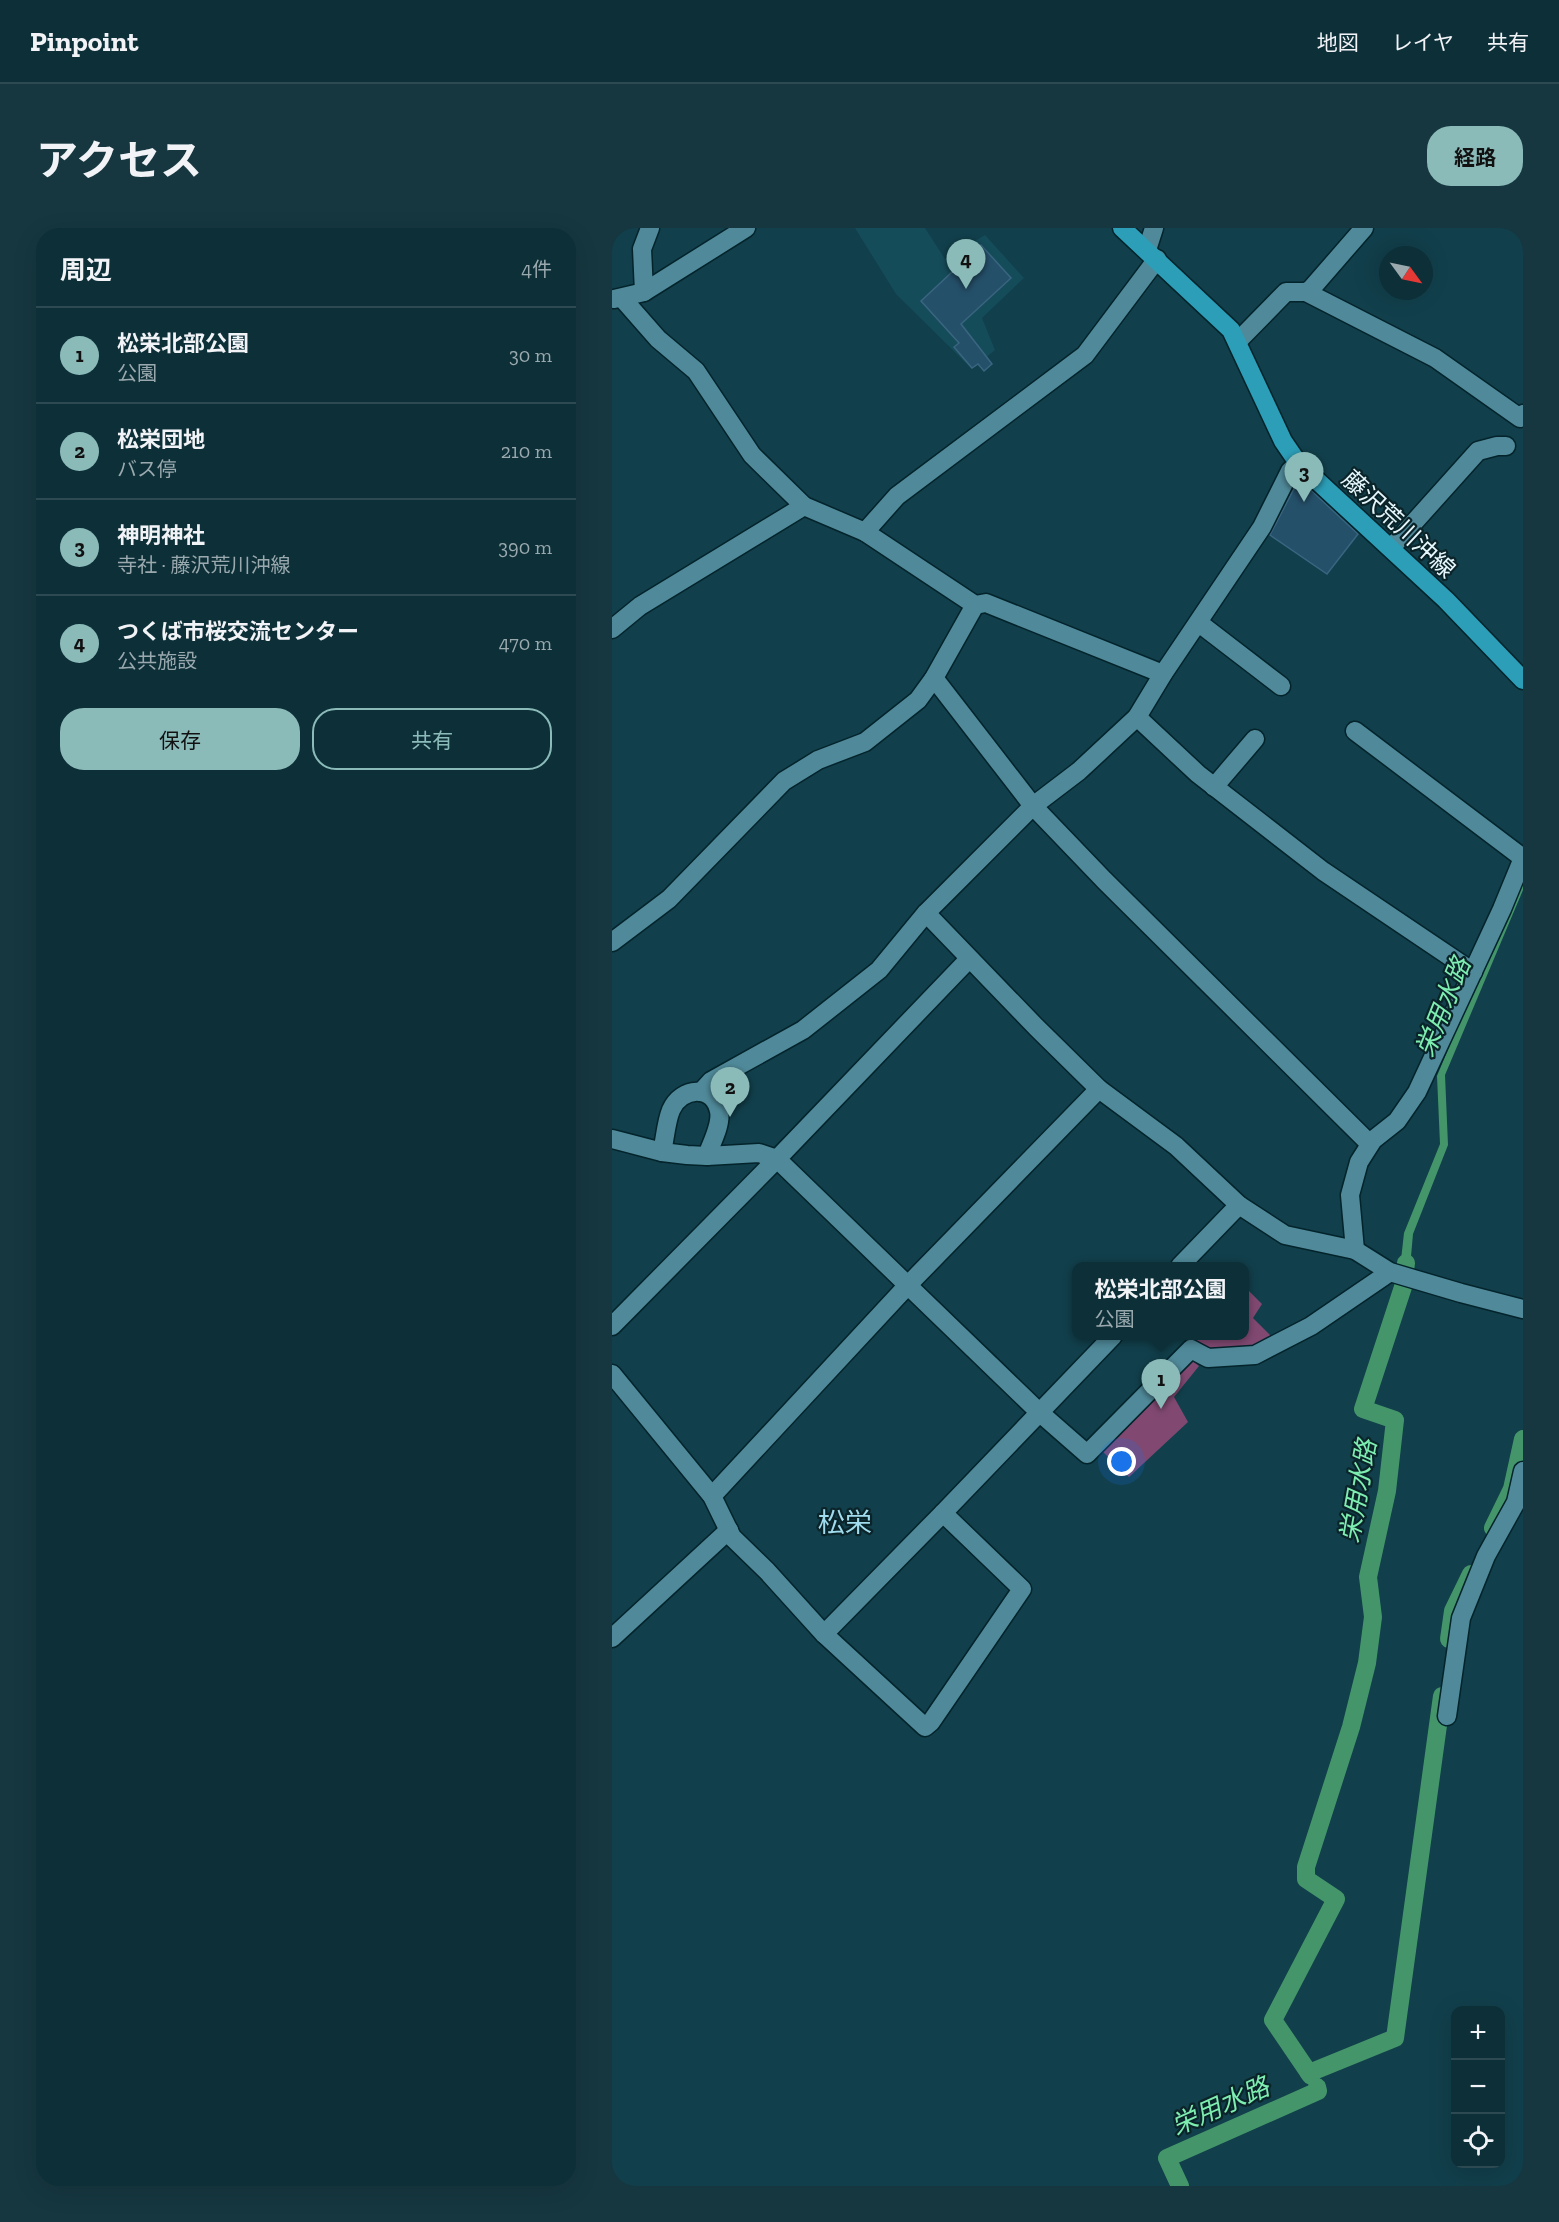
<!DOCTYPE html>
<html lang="ja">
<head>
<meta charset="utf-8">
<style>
  body { margin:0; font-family:"Zilla Slab","Noto Sans JP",serif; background:#163740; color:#f1f3f6 }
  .controls { position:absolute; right:18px; bottom:18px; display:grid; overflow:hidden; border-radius:12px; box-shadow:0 6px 24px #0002 }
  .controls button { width:54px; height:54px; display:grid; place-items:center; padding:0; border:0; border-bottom:2px solid #2d4a53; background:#0d2f38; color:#f1f3f6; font:30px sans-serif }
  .compass { position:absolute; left:767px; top:18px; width:54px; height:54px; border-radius:50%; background:#0d2f38; box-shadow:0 6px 24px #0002; rotate:123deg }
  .you { position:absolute; left:510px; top:1234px; width:21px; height:21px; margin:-15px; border:4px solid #fff; border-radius:50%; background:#1a73e8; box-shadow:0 0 0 9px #1a73e833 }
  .badge { display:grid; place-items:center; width:39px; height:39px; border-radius:50%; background:#8bbbb9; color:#111; font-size:20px; font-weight:700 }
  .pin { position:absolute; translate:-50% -50px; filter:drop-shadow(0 2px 3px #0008) }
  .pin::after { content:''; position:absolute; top:32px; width:21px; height:18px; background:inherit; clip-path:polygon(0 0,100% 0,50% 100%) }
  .popup { position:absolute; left:460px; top:1034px; width:177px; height:78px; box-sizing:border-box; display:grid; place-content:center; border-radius:12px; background:#0d2f38; filter:drop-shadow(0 2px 4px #0005); font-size:20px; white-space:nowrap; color:#9aa9ae }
  .popup b { font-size:22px; color:#f1f3f6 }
  .popup::after { content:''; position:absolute; left:50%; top:100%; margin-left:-12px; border:12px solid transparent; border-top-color:#0d2f38 }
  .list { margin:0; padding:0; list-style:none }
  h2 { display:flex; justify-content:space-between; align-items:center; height:78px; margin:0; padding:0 24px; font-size:26px }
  h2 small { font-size:20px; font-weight:400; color:#9aa9ae }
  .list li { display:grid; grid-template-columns:39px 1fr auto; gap:18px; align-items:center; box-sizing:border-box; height:96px; padding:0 24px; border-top:2px solid #2d4a53 }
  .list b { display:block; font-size:22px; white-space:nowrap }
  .list p { margin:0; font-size:20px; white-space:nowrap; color:#9aa9ae }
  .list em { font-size:20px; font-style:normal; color:#9aa9ae }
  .actions { display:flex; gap:12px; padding:18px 24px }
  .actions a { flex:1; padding:14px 0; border:2px solid #8bbbb9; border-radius:24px; text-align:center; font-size:21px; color:#8bbbb9 }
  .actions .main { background:#8bbbb9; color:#111 }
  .icon { flex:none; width:33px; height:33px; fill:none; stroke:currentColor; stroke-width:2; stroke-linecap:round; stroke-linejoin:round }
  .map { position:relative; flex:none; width:911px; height:1958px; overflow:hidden; border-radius:24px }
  header { display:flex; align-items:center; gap:36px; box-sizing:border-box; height:84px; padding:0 30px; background:#0d2f38; border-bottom:2px solid #2d4a53 }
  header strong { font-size:28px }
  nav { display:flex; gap:33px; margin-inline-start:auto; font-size:21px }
  .intro { display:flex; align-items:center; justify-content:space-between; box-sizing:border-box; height:144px; padding:0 36px }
  h1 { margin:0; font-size:42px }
  .button { padding:15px 27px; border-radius:24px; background:#8bbbb9; color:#111; font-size:21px; font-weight:700 }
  main { display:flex; gap:36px; padding:0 36px }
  aside { flex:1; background:#0d2f38; border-radius:24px; box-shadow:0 6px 24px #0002 }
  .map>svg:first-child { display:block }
  .built { fill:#154c5a }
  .green { fill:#814972 }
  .water { fill:#44966a }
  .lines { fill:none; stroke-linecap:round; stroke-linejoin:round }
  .canal { stroke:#44966a; stroke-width:18 }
  .building { fill:#25506a; stroke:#3a6580; stroke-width:1.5 }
  .minor-casing { stroke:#04242c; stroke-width:21 }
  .major-casing { stroke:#04242c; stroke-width:21 }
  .minor { stroke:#508a9a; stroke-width:18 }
  .major { stroke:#2c9eb8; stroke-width:18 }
  .labels { text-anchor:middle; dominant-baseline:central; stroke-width:4.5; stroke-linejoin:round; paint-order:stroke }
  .street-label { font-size:24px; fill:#e7f8fd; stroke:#0b242a }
  .water-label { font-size:26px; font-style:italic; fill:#7eedb0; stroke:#0b242a }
  .quarter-label { font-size:27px; fill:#a0dced; stroke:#0b242a }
</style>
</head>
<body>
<header>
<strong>Pinpoint</strong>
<nav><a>地図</a><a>レイヤ</a><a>共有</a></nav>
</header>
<div class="intro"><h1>アクセス</h1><a class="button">経路</a></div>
<main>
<aside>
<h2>周辺<small>4件</small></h2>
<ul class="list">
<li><span class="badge">1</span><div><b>松栄北部公園</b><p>公園</p></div><em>30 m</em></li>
<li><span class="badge">2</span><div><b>松栄団地</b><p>バス停</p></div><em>210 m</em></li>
<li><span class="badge">3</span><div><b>神明神社</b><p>寺社 · 藤沢荒川沖線</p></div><em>390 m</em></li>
<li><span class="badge">4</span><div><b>つくば市桜交流センター</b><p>公共施設</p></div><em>470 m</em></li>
</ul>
<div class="actions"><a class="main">保存</a><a>共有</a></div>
</aside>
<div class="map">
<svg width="911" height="1958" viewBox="0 0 911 1958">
  <rect width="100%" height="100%" fill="#113f4b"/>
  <path class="built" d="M 243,0 L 313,0 L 333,31 L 373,7 L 412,50 L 370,90 L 383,122 L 360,141 L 284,66 Z"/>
  <g class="green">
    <path d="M 637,1063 L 650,1076 L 641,1090 L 659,1108 L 637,1121 L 596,1123 L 581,1112 L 586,1108 L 633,1108 L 633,1066 Z"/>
    <path d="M 577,1130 L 587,1138 L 562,1169 L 576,1194 L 517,1249 L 490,1223 Z"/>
  </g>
  <path class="water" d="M 911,641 L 911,662 L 833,847 L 836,917 L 801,1006 L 796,1062 L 786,1059 L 792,1005 L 828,916 L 825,848 Z"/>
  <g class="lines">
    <g class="canal">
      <path d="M 881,1300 L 900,1261 L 911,1211"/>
      <path d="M 837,1411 L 841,1383 L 859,1346"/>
      <path d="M 697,1845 L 783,1810 L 830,1468"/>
      <path d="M 699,1848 L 661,1792 L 724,1671 L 694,1651 L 694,1639 L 739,1499 L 755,1435 L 761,1389 L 756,1349 L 775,1263 L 783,1192 L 751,1181 L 791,1059 L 794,1035"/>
      <path d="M 568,1958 L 555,1930 L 706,1863 L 705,1859"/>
    </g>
  </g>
  <g class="building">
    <path d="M 369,17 L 399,50 L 349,96 L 380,136 L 372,143 L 366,136 L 360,140 L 342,119 L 347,115 L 309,73 Z"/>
    <path d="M 687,251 L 746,306 L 715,346 L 658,307 Z"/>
  </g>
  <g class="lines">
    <g class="minor-casing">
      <g id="minor">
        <path d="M 535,22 L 542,0"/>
        <path d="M 32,64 L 30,21 L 38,0"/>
        <path d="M 694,64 L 823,130 L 908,190 L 911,186"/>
        <path d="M 10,70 L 46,111 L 84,143 L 140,227 L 192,278 L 253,304 L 363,377 L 374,375 L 551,446"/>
        <path d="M 2,71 L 32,64 L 134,0"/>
        <path d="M 626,113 L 674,64 L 694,64 L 699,61 L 752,0"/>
        <path d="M 253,304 L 285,268 L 473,127 L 545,31"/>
        <path d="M 779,320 L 866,223 L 885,218 L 894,218"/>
        <path d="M 587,395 L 669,458"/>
        <path d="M 0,401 L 28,378 L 192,278"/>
        <path d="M 322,450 L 421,578 L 492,652 L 758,916"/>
        <path d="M 525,489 L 586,546 L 711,643 L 861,744"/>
        <path d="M 602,559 L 643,511"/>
        <path d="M 314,685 L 424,799 L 487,861 L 564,918 L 627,977 L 673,1007 L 743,1022 L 778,1044 L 849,1065 L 911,1081"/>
        <path d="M 0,714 L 57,671 L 172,553 L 206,532 L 253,514 L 306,472 L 322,450 L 363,377"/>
        <path d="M 89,864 L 99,853 L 191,802 L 267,742 L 314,685 L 421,578 L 467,543 L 525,489 L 551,446 L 650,299 L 678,243 L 686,235"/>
        <path d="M 0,911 L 50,924 L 75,927 L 95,928 L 147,925 L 165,931 L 427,1184 L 475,1226 L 579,1121 L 596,1130 L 643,1127 L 699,1098 L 778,1044"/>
        <path d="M 50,924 C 53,911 54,894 59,882 C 69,859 101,856 107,883 C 110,897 99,915 95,928"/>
        <path d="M 743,1022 L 738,967 L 747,934 L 761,912 L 785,893 L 805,864 L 890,681 L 911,630 L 743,503"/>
        <path d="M 568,1038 L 627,977"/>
        <path d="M 0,1098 L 165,931 L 357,731"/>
        <path d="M 0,1146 L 100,1268 L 120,1309 L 155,1343 L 212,1406 L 313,1499 L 319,1494 L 410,1361 L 331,1285"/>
        <path d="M 100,1268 L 296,1057 L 487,861"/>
        <path d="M 212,1406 L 331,1285 L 501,1108"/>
        <path d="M 0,1410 L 117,1302"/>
        <path d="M 835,1488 L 849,1390 L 874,1328 L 904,1274 L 911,1243"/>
      </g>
    </g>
    <g class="major-casing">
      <path id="major" d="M 510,0 L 619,102 L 671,213 L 686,235 L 834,372 L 911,452"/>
    </g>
    <use href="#minor" class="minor"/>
    <use href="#major" class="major"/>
  </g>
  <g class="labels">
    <g class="street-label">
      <text transform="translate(787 296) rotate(43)">藤沢荒川沖線</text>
    </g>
    <g class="water-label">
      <text transform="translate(831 779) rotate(-68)">栄用水路</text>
      <text transform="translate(746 1263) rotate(-80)">栄用水路</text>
      <text transform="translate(608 1878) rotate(-24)">栄用水路</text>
    </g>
    <g class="quarter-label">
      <text x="233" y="1295">松栄</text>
    </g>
  </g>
</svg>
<div class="controls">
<button>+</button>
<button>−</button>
<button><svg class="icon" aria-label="locate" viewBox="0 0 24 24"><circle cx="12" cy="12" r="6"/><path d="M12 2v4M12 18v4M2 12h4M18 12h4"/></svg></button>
</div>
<svg class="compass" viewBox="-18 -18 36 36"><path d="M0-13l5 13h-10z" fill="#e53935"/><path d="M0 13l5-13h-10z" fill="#9aa9ae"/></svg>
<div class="you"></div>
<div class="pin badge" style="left:549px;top:1181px">1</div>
<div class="popup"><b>松栄北部公園</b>公園</div>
<div class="pin badge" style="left:118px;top:889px">2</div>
<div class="pin badge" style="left:692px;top:274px">3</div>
<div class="pin badge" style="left:354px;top:61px">4</div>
</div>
</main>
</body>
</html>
